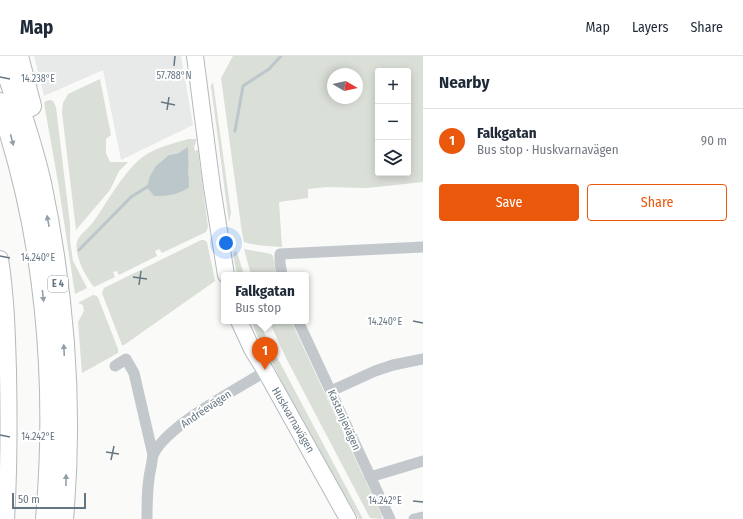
<!DOCTYPE html>
<html lang="en">
<head>
<meta charset="utf-8">
<style>
  body { margin:0; font-family:"Fira Sans Condensed",sans-serif; background:#f6f6f7; color:#1f2937 }
  .controls { position:absolute; right:12px; top:12px; display:grid; overflow:hidden; border-radius:4px; box-shadow:0 2px 10px #0003 }
  .controls button { width:36px; height:36px; display:grid; place-items:center; padding:0; border:0; border-bottom:1px solid #e0e1e3; background:#fff; color:#1f2937; font:20px sans-serif }
  .compass { position:absolute; left:327px; top:12px; width:36px; height:36px; border-radius:50%; background:#fff; box-shadow:0 2px 10px #0003; rotate:99deg }
  .scale { position:absolute; left:12px; bottom:10px; width:74px; box-sizing:border-box; padding-left:4px; border:2px solid #657683; border-top:0; font-size:11px; line-height:14px; white-space:nowrap; color:#657683; -webkit-text-stroke:3px #fff; paint-order:stroke }
  .you { position:absolute; left:226px; top:187px; width:14px; height:14px; margin:-10px; border:3px solid #fff; border-radius:50%; background:#1a73e8; box-shadow:0 0 0 6px #1a73e833 }
  .badge { display:grid; place-items:center; width:26px; height:26px; border-radius:50%; background:#ea580c; color:#fff; font-size:13px; font-weight:700 }
  .pin { position:absolute; translate:-50% -33px; filter:drop-shadow(0 1px 2px #0008) }
  .pin::after { content:''; position:absolute; top:21px; width:14px; height:12px; background:inherit; clip-path:polygon(0 0,100% 0,50% 100%) }
  .popup { position:absolute; left:221px; top:216px; width:88px; height:52px; box-sizing:border-box; display:grid; place-content:center; border-radius:4px; background:#fff; filter:drop-shadow(0 1px 3px #0005); font-size:13px; white-space:nowrap; color:#747a83 }
  .popup b { font-size:15px; color:#1f2937 }
  .popup::after { content:''; position:absolute; left:50%; top:100%; margin-left:-8px; border:8px solid transparent; border-top-color:#fff }
  .list { margin:0; padding:0; list-style:none }
  h2 { display:flex; justify-content:space-between; align-items:center; height:52px; margin:0; padding:0 16px; font-size:17px }
  h2 small { font-size:13px; font-weight:400; color:#747a83 }
  .list li { display:grid; grid-template-columns:26px 1fr auto; gap:12px; align-items:center; box-sizing:border-box; height:64px; padding:0 16px; border-top:1px solid #e0e1e3 }
  .list b { display:block; font-size:15px; white-space:nowrap }
  .list p { margin:0; font-size:13px; white-space:nowrap; color:#747a83 }
  .list em { font-size:13px; font-style:normal; color:#747a83 }
  .actions { display:flex; gap:8px; padding:12px 16px }
  .actions a { flex:1; padding:9px 0; border:1px solid #ea580c; border-radius:4px; text-align:center; font-size:14px; color:#ea580c }
  .actions .main { background:#ea580c; color:#fff }
  .icon { flex:none; width:22px; height:22px; fill:none; stroke:currentColor; stroke-width:2; stroke-linecap:round; stroke-linejoin:round }
  .map { position:relative; flex:none; width:423px; height:463px; overflow:hidden }
  header { display:flex; align-items:center; gap:24px; box-sizing:border-box; height:56px; padding:0 20px; background:#fff; border-bottom:1px solid #e0e1e3 }
  header strong { font-size:19px }
  nav { display:flex; gap:22px; margin-inline-start:auto; font-size:14px }
  main { display:flex }
  aside { flex:1; background:#fff }
  .map>svg:first-child { display:block }
  .built { fill:#e8e9e9 }
  .green { fill:#dadfd7; fill-rule:evenodd }
  .water { fill:#bbc7cb }
  .lines { fill:none; stroke-linecap:round; stroke-linejoin:round }
  .stream { stroke:#bbc7cb; stroke-width:3 }
  .secondary-casing { stroke:#b3babf; stroke-width:18 }
  .highway-casing { stroke:#b4b9bd; stroke-width:22 }
  .street { stroke:#c3c8cc; stroke-width:11 }
  .secondary { stroke:#fff; stroke-width:16 }
  .highway { stroke:#fff; stroke-width:20 }
  .oneway { fill:#939fa8 }
  .ticks { fill:none; stroke:#657683; stroke-width:1.5 }
  .labels { text-anchor:middle; dominant-baseline:central; stroke-width:4; stroke-linejoin:round; paint-order:stroke }
  .shield { fill:#fff; stroke:#939fa8; stroke-width:1 }
  .shield-label { font-size:10px; font-weight:bold; fill:#657683 }
  .street-label { font-size:11px; fill:#657683; stroke:#fff }
  .ticks-label { font-size:10px; text-anchor:middle; fill:#657683; stroke:#fff; stroke-width:4; stroke-linejoin:round; paint-order:stroke }
</style>
</head>
<body>
<header>
<strong>Map</strong>
<nav><a>Map</a><a>Layers</a><a>Share</a></nav>
</header>
<main>
<div class="map">
<svg width="423" height="463" viewBox="0 0 423 463">
  <rect width="100%" height="100%" fill="#fafaf8"/>
  <path class="built" d="M 34,0 L 181,0 L 193,69 L 121,104 L 103,14 L 44,40 Z"/>
  <g class="green">
    <path d="M 233,0 L 423,0 L 423,126 L 367,132 L 326,131 L 308,133 L 308,142 L 279,146 L 282,191 C 269,190 256,190 244,186 L 242,177 L 221,22 ZM 378,15 L 408,15 L 408,117 L 378,117 ZM 333,18 L 357,18 L 357,42 L 333,42 Z"/>
    <path d="M 100,23 L 111,79 L 106,83 L 106,97 L 110,106 L 128,106 L 119,115 L 110,134 L 76,174 L 62,56 L 63,47 L 68,38 Z"/>
    <path d="M 213,26 L 231,157 L 229,166 L 211,30 Z"/>
    <path d="M 49,44 L 53,45 L 56,51 L 70,168 L 70,185 L 73,205 L 87,232 L 75,238 L 58,126 L 44,47 L 46,45 Z"/>
    <path d="M 188,83 L 197,83 L 194,91 L 195,95 L 198,94 L 208,171 L 206,176 L 162,197 L 159,193 L 155,195 L 157,200 L 119,219 L 117,215 L 113,216 L 115,221 L 94,231 C 86,221 74,200 77,186 C 79,178 90,172 94,165 C 108,145 127,110 147,98 C 159,91 174,87 188,83 ZM 179,97 L 189,112 L 189,121 L 169,99 Z"/>
    <path d="M 201,184 L 204,184 L 207,186 L 215,225 L 124,289 L 122,289 L 102,237 L 104,232 Z"/>
    <path d="M 244,193 L 271,198 L 273,200 L 276,219 L 251,219 Z"/>
    <path d="M 235,195 L 237,196 L 244,219 L 237,219 L 233,198 Z"/>
    <path d="M 93,239 L 97,240 L 99,244 L 118,293 L 118,297 L 82,317 L 78,266 L 84,255 L 83,249 L 78,247 Z"/>
    <path d="M 251,265 L 259,265 L 267,283 L 275,298 L 272,301 L 266,300 Z"/>
    <path d="M 269,265 L 291,265 L 382,460 L 382,463 L 370,462 L 286,302 Z"/>
    <path d="M 277,301 L 363,463 L 359,463 L 301,365 L 272,306 L 273,303 Z"/>
  </g>
  <path class="water" d="M 188,91 L 189,131 C 179,139 167,140 154,140 L 147,131 L 150,120 L 156,110 L 169,99 L 179,97 Z"/>
  <g class="lines">
    <g class="stream">
      <path d="M 235,75 L 243,30 L 269,13 L 281,0"/>
      <path d="M 79,194 L 131,141 L 147,131"/>
    </g>
    <g class="secondary-casing">
      <g id="secondary">
        <path d="M 195,0 L 212,131 L 226,219"/>
        <path d="M 0,203 C 6,241 7,278 8,316 C 9,365 9,414 6,463"/>
        <path d="M 239,265 L 252,293 L 265,314 L 348,463"/>
      </g>
    </g>
    <g class="highway-casing">
      <g id="highway">
        <path d="M 1,0 C 16,42 31,84 41,127 C 64,237 73,351 63,463"/>
        <path d="M 18,0 L 31,50"/>
        <path d="M 0,47 C 46,180 58,324 46,463"/>
      </g>
    </g>
    <g class="street">
      <path d="M 282,219 L 280,207 L 280,198 L 423,191"/>
      <path d="M 298,265 L 390,463"/>
      <path d="M 115,310 L 126,303 L 134,317 L 153,399"/>
      <path d="M 331,335 L 375,315 L 393,309 L 423,303"/>
      <path d="M 370,421 L 423,405"/>
      <path d="M 147,463 C 147,445 147,428 151,411 C 152,407 152,403 153,399 C 167,369 237,333 266,315"/>
      <path d="M 414,463 L 423,461"/>
    </g>
    <use href="#secondary" class="secondary"/>
    <use href="#highway" class="highway"/>
  </g>
  <defs><path id="oneway-solid" d="M-6-.8H1V-3.2L6.5 0L1 3.2V.8H-6Z"/></defs>
  <g class="oneway">
    <use href="#oneway-solid" transform="translate(12 84) rotate(75)"/>
    <use href="#oneway-solid" transform="translate(48 165) rotate(-101)"/>
    <use href="#oneway-solid" transform="translate(43 240) rotate(84)"/>
    <use href="#oneway-solid" transform="translate(64 294) rotate(-93)"/>
    <use href="#oneway-solid" transform="translate(66 424) rotate(-89)"/>
  </g>
  <path class="ticks" d="M 174,10 L 175,0M 0,21 L 10,23M 161,46 L 175,49M 167,54 L 169,41M 0,200 L 10,202M 133,221 L 147,223M 139,229 L 141,215M 413,265 L 423,267M 0,379 L 10,381M 106,396 L 119,398M 111,404 L 114,390M 413,445 L 423,446"/>
  <g class="labels">
    <rect class="shield" x="48" y="220" width="20" height="16" rx="3"/>
    <g class="shield-label">
      <text x="58" y="228">E 4</text>
    </g>
    <g class="street-label">
      <text transform="translate(206 353) rotate(-34)">Andréevägen</text>
      <text transform="translate(293 364) rotate(60)">Huskvarnavägen</text>
      <text transform="translate(344 364) rotate(66)">Kastanjevägen</text>
    </g>
  </g>
  <g class="ticks-label">
    <text x="174" y="23">57.788°N</text>
    <text x="38" y="26">14.238°E</text>
    <text x="38" y="205">14.240°E</text>
    <text x="385" y="269">14.240°E</text>
    <text x="38" y="384">14.242°E</text>
    <text x="385" y="448">14.242°E</text>
  </g>
</svg>
<div class="controls">
<button>+</button>
<button>−</button>
<button><svg class="icon" aria-label="layers" viewBox="0 0 24 24"><path d="M12 4l9 5-9 5-9-5zM3 14l9 5 9-5"/></svg></button>
</div>
<svg class="compass" viewBox="-18 -18 36 36"><path d="M0-13l5 13h-10z" fill="#e53935"/><path d="M0 13l5-13h-10z" fill="#747a83"/></svg>
<div class="scale">50 m</div>
<div class="you"></div>
<div class="pin badge" style="left:265px;top:314px">1</div>
<div class="popup"><b>Falkgatan</b>Bus stop</div>
</div>
<aside>
<h2>Nearby<small></small></h2>
<ul class="list">
<li><span class="badge">1</span><div><b>Falkgatan</b><p>Bus stop · Huskvarnavägen</p></div><em>90 m</em></li>
</ul>
<div class="actions"><a class="main">Save</a><a>Share</a></div>
</aside>
</main>
</body>
</html>
